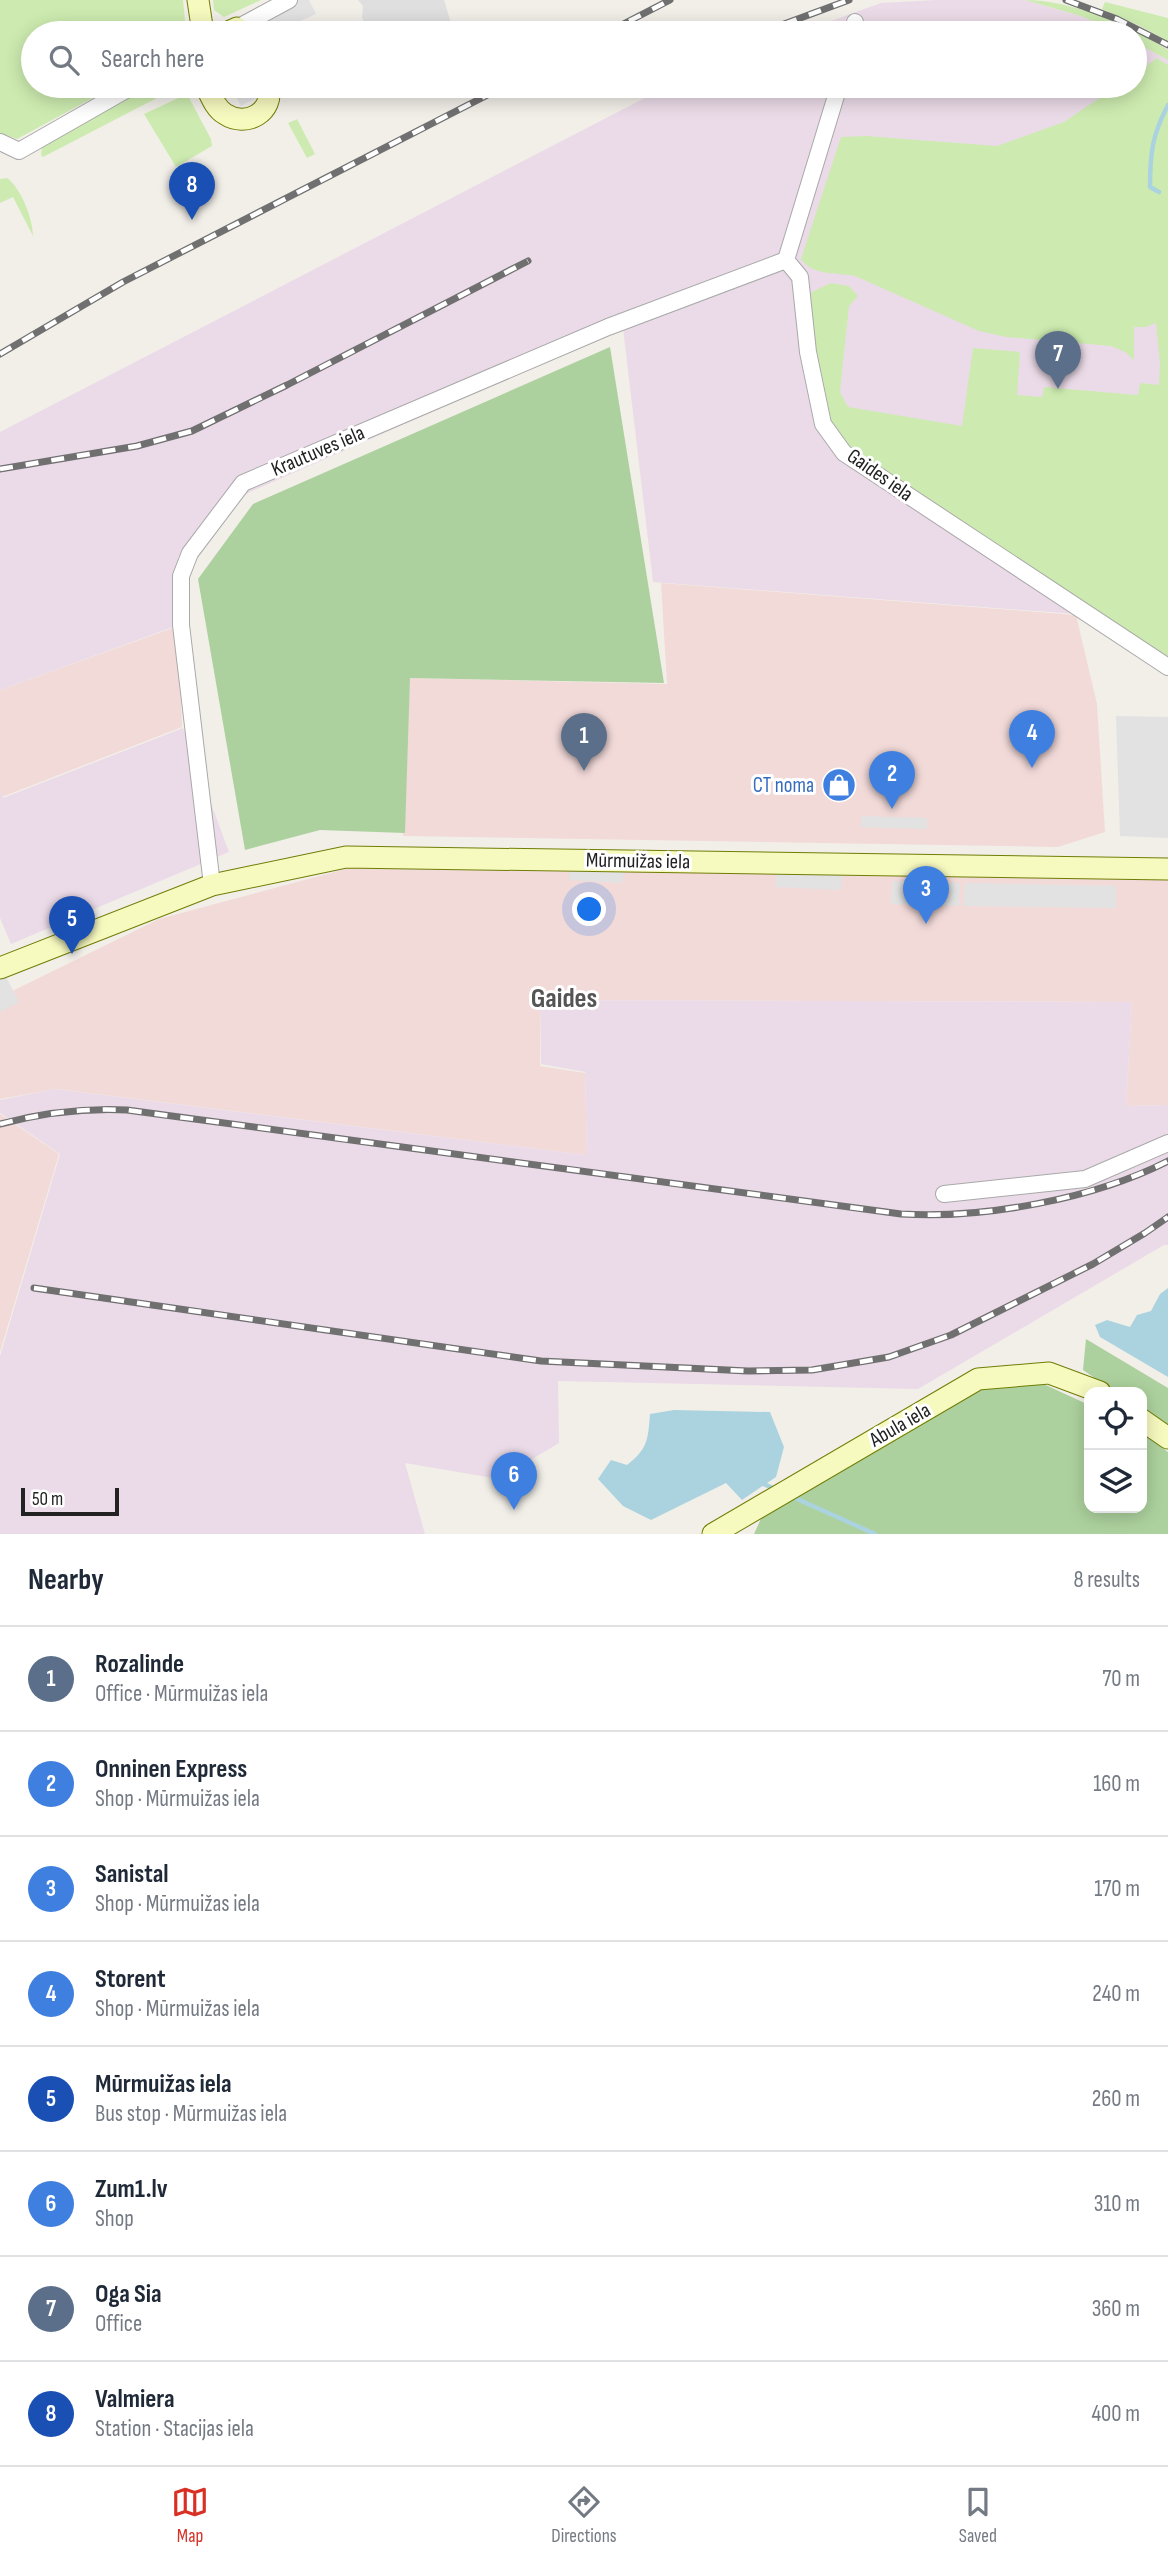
<!DOCTYPE html>
<html lang="en">
<head>
<meta charset="utf-8">
<style>
  body { margin:0; font-family:"Sofia Sans Condensed",sans-serif; background:#f6f6f7; color:#1f2937 }
  .controls { position:absolute; right:21px; bottom:21px; display:grid; overflow:hidden; border-radius:14px; box-shadow:0 4px 18px #0003 }
  .controls button { width:63px; height:63px; display:grid; place-items:center; padding:0; border:0; border-bottom:2px solid #e0e1e3; background:#fff; color:#1f2937; font:35px sans-serif }
  .scale { position:absolute; left:21px; bottom:18px; width:98px; box-sizing:border-box; padding-left:7px; border:4px solid #222; border-top:0; font-size:19px; line-height:24px; white-space:nowrap; color:#222; -webkit-text-stroke:5px #fff; paint-order:stroke }
  .you { position:absolute; left:590px; top:910px; width:24px; height:24px; margin:-18px; border:5px solid #fff; border-radius:50%; background:#1a73e8; box-shadow:0 0 0 10px #1a73e833 }
  .badge { display:grid; place-items:center; width:46px; height:46px; border-radius:50%; background:#d93025; color:#fff; font-size:23px; font-weight:700 }
  .pin { position:absolute; translate:-50% -58px; filter:drop-shadow(0 2px 4px #0008) }
  .pin::after { content:''; position:absolute; top:37px; width:24px; height:21px; background:inherit; clip-path:polygon(0 0,100% 0,50% 100%) }
  .list { margin:0; padding:0; list-style:none }
  h2 { display:flex; justify-content:space-between; align-items:center; height:91px; margin:0; padding:0 28px; font-size:30px }
  h2 small { font-size:23px; font-weight:400; color:#747a83 }
  .list li { display:grid; grid-template-columns:46px 1fr auto; gap:21px; align-items:center; box-sizing:border-box; height:105px; padding:0 28px; border-top:2px solid #e0e1e3 }
  .list b { display:block; font-size:26px; white-space:nowrap }
  .list p { margin:0; font-size:23px; white-space:nowrap; color:#747a83 }
  .list em { font-size:23px; font-style:normal; color:#747a83 }
  .icon { flex:none; width:38px; height:38px; fill:none; stroke:currentColor; stroke-width:2; stroke-linecap:round; stroke-linejoin:round }
  .map { position:relative; flex:none; width:1168px; height:1534px; overflow:hidden }
  .search { position:absolute; background:#fff; box-shadow:0 4px 18px #0003; left:21px; right:21px; top:21px; height:77px; display:flex; align-items:center; gap:18px; box-sizing:border-box; padding:0 24px; border-radius:38px; color:#747a83; font-size:26px }
  .sheet { height:931px; background:#fff }
  nav { display:flex; justify-content:space-around; align-items:center; box-sizing:border-box; height:98px; border-top:2px solid #e0e1e3; background:#fff; font-size:19px; color:#747a83 }
  nav a { display:grid; justify-items:center; gap:4px }
  nav .on { color:#d93025 }
  .map>svg:first-child { display:block }
  .residential { fill:#e0dfdf }
  .commercial { fill:#f2dad9 }
  .industrial { fill:#ebdbe8 }
  .grass { fill:#cdebb0 }
  .forest { fill:#add19e }
  .parking { fill:#e2e2e2 }
  .water { fill:#aad3df }
  .lines { fill:none; stroke-linecap:round; stroke-linejoin:round }
  .stream { stroke:#aad3df; stroke-width:4.5 }
  .street-casing { stroke:#a9a9a9; stroke-width:18 }
  .secondary-casing { stroke:#707d05; stroke-width:23 }
  .street { stroke:#fff; stroke-width:16 }
  .secondary { stroke:#f7fabf; stroke-width:21 }
  .rail-casing { stroke:#707070; stroke-width:7 }
  .rail { stroke:#fff; stroke-width:4.5; stroke-dasharray:13; stroke-linecap:butt }
  .labels { text-anchor:middle; dominant-baseline:central; stroke-width:6; stroke-linejoin:round; paint-order:stroke }
  .street-label { font-size:21px; fill:#222; stroke:#fff }
  .shop-label { font-size:21px; fill:#366cbe; stroke:#fff; text-anchor:end }
  .district-label { font-size:28px; font-weight:bold; fill:#555; stroke:#fff }
</style>
</head>
<body>
<div class="map">
<svg width="1168" height="1534" viewBox="0 0 1168 1534">
  <rect width="100%" height="100%" fill="#f2efe9"/>
  <path class="residential" d="M 358,0 L 444,0 L 454,33 L 370,33 L 362,18 L 363,6 Z"/>
  <g class="commercial">
    <path d="M 661,583 L 1076,615 L 1097,704 L 1105,832 L 1058,847 L 403,836 L 410,678 L 667,684 Z"/>
    <path d="M 178,626 L 182,727 L 2,797 L 0,791 L 0,690 Z"/>
    <path d="M 353,867 L 1168,880 L 1168,1105 L 1126,1106 L 1132,1002 L 540,1000 L 540,1066 L 585,1073 L 587,1155 L 56,1089 L 0,1099 L 0,997 L 159,919 Z"/>
    <path d="M 0,1114 L 59,1154 L 0,1352 Z"/>
  </g>
  <g class="industrial">
    <path d="M 936,0 L 1025,0 L 1081,16 L 1120,33 L 798,33 L 881,3 Z"/>
    <path d="M 1135,42 L 1168,60 L 1168,461 L 1075,614 L 653,582 L 623,328 L 241,496 L 178,557 L 176,626 L 0,690 L 0,432 L 668,86 L 1135,86 Z"/>
    <path d="M 183,728 L 229,852 L 11,944 L 0,918 L 0,791 L 3,798 Z"/>
    <path d="M 540,1000 L 1132,1002 L 1126,1106 L 1168,1105 L 1168,1245 L 1164,1245 L 918,1389 L 558,1381 L 559,1443 L 499,1479 L 405,1463 L 425,1534 L 0,1534 L 0,1356 L 60,1154 L 0,1113 L 0,1100 L 55,1089 L 587,1155 L 585,1072 L 541,1064 Z"/>
  </g>
  <g class="grass">
    <path d="M 0,0 L 183,0 L 186,30 L 185,33 L 33,33 L 33,86 L 115,86 L 17,139 L 0,133 Z"/>
    <path d="M 213,0 L 261,0 L 224,17 L 214,10 Z"/>
    <path d="M 1025,0 C 1071,0 1130,25 1168,50 L 1168,60 L 1135,42 L 1135,33 L 1120,33 L 1081,16 Z"/>
    <path d="M 1105,2 L 1168,18 L 1168,41 L 1138,25 L 1102,9 Z"/>
    <path d="M 1157,58 L 1168,65 L 1168,659 L 851,450 L 829,422 L 820,389 L 809,301 L 812,292 L 831,283 L 849,286 L 858,296 L 849,306 L 840,392 L 848,407 L 962,426 L 973,348 L 1020,352 L 1017,395 L 1042,397 L 1044,387 L 1138,395 L 1140,383 L 1159,385 L 1160,363 L 1156,323 L 1146,327 L 1134,327 L 1134,360 L 1125,352 L 1111,346 L 1006,337 L 979,331 L 855,276 C 836,272 812,276 801,259 L 841,137 L 866,136 L 997,146 L 1064,122 L 1117,86 L 1135,86 L 1135,74 Z"/>
    <path d="M 150,86 L 180,86 L 43,157 L 41,155 L 42,147 Z"/>
    <path d="M 187,94 L 211,139 L 212,146 L 176,167 L 144,114 Z"/>
    <path d="M 297,119 L 315,154 L 307,158 L 288,123 Z"/>
    <path d="M 7,178 C 21,188 33,219 33,236 L 13,197 L 0,203 L 0,179 Z"/>
  </g>
  <g class="forest">
    <path d="M 610,347 L 664,683 L 410,678 L 405,833 L 320,830 L 245,850 L 198,579 L 253,504 Z"/>
    <path d="M 1086,1339 L 1168,1388 L 1168,1428 L 1142,1410 L 1142,1392 L 1115,1392 L 1083,1370 Z"/>
    <path d="M 1024,1375 L 1089,1405 L 1089,1508 L 1142,1508 L 1142,1432 L 1168,1452 L 1168,1534 L 754,1534 L 764,1512 L 978,1384 Z"/>
  </g>
  <g class="parking">
    <path d="M 290,0 L 309,0 L 316,14 L 274,33 L 264,13 Z"/>
    <path d="M 230,86 L 257,86 L 261,95 L 241,106 Z"/>
    <path d="M 1116,716 L 1168,717 L 1168,838 L 1120,836 Z"/>
    <path d="M 862,816 L 927,818 L 927,829 L 860,827 Z"/>
    <path d="M 568,869 L 625,870 L 622,883 L 570,880 Z"/>
    <path d="M 777,872 L 842,874 L 841,890 L 775,887 Z"/>
    <path d="M 892,881 L 960,883 L 959,906 L 891,904 Z"/>
    <path d="M 965,883 L 1116,886 L 1116,908 L 963,906 Z"/>
    <path d="M 4,973 L 19,1002 L 0,1012 L 0,975 Z"/>
  </g>
  <g class="water">
    <path d="M 1168,1288 L 1168,1377 L 1100,1337 L 1095,1325 L 1107,1320 L 1130,1327 L 1137,1315 L 1151,1311 L 1160,1294 Z"/>
    <path d="M 674,1410 L 770,1412 L 784,1447 L 776,1477 L 742,1500 L 726,1483 L 651,1520 L 623,1506 L 598,1479 L 611,1460 L 627,1465 C 648,1449 648,1439 650,1414 Z"/>
  </g>
  <g class="lines">
    <g class="stream">
      <path d="M 1159,192 L 1150,187 C 1150,154 1152,135 1168,105"/>
      <path d="M 759,1482 L 777,1490"/>
      <path d="M 795,1498 L 875,1534"/>
    </g>
    <g class="street-casing">
      <g id="street">
        <path d="M 237,28 L 289,0"/>
        <path d="M 853,33 L 855,22"/>
        <path d="M 0,142 L 19,151 L 133,86"/>
        <path d="M 786,260 L 800,277 L 808,352 L 823,424 L 844,453 L 1168,667"/>
        <path d="M 786,260 L 839,86"/>
        <path d="M 212,885 L 181,625 L 181,576 L 190,553 L 243,483 L 608,327 L 786,260"/>
        <path d="M 944,1194 L 1085,1179 L 1168,1143"/>
      </g>
    </g>
    <g class="secondary-casing">
      <g id="secondary">
        <path d="M 198,0 L 203,33"/>
        <path d="M 226,33 L 237,28 L 240,33"/>
        <path d="M 206,86 C 211,96 215,108 225,114 C 246,128 275,112 268,86"/>
        <path d="M 0,968 L 212,885 L 346,857 L 1168,869"/>
        <path d="M 1142,1420 L 1168,1438"/>
        <path d="M 713,1534 L 978,1379 L 1049,1373 L 1100,1392"/>
      </g>
    </g>
    <use href="#street" class="street"/>
    <use href="#secondary" class="secondary"/>
    <g class="rail-casing">
      <g id="rail">
        <path d="M 1066,0 L 1117,19 L 1168,45"/>
        <path d="M 606,33 L 670,0"/>
        <path d="M 760,33 L 849,0"/>
        <path d="M 0,354 L 123,282 L 505,86"/>
        <path d="M 0,469 L 137,446 L 192,431 L 287,385 L 528,261"/>
        <path d="M 0,1124 C 42,1113 84,1108 127,1110 L 901,1214 C 983,1219 1094,1199 1168,1161"/>
        <path d="M 34,1288 L 541,1361 L 748,1371 L 812,1370 L 889,1357 L 951,1335 L 1093,1264 L 1145,1233 L 1168,1217"/>
      </g>
    </g>
    <use href="#rail" class="rail"/>
  </g>
  <defs>
    <g id="shop-disc" transform="scale(1.75)"><circle r="9.5" fill="#3f7fe0" stroke="#fff"/><path d="M-5-2.5h2.3a2.7 3.5 0 0 1 5.4 0H5L5.5 6h-11ZM-1.5-2.5h3a1.5 2.3 0 0 0-3 0Z" fill="#fff"/></g>
  </defs>
  <g fill-rule="evenodd">
    <use href="#shop-disc" x="839" y="785"/>
  </g>
  <g class="labels">
    <g class="street-label">
      <text transform="translate(318 451) rotate(-23)">Krautuves iela</text>
      <text transform="translate(880 475) rotate(35)">Gaides iela</text>
      <text transform="translate(638 861) rotate(1)">Mūrmuižas iela</text>
      <text transform="translate(900 1425) rotate(-30)">Abula iela</text>
    </g>
    <g class="shop-label">
      <text x="814" y="785">CT noma</text>
    </g>
    <g class="district-label">
      <text x="564" y="998">Gaides</text>
    </g>
  </g>
</svg>
<div class="controls">
<button><svg class="icon" aria-label="locate" viewBox="0 0 24 24"><circle cx="12" cy="12" r="6"/><path d="M12 2v4M12 18v4M2 12h4M18 12h4"/></svg></button>
<button><svg class="icon" aria-label="layers" viewBox="0 0 24 24"><path d="M12 4l9 5-9 5-9-5zM3 14l9 5 9-5"/></svg></button>
</div>
<div class="scale">50 m</div>
<div class="you"></div>
<div class="pin badge" style="left:584px;top:771px;background:#5c6f8a">1</div>
<div class="pin badge" style="left:892px;top:809px;background:#3f7fe0">2</div>
<div class="pin badge" style="left:926px;top:924px;background:#3f7fe0">3</div>
<div class="pin badge" style="left:1032px;top:768px;background:#3f7fe0">4</div>
<div class="pin badge" style="left:72px;top:954px;background:#1a4fb4">5</div>
<div class="pin badge" style="left:514px;top:1510px;background:#3f7fe0">6</div>
<div class="pin badge" style="left:1058px;top:389px;background:#5c6f8a">7</div>
<div class="pin badge" style="left:192px;top:220px;background:#1a4fb4">8</div>
<div class="search"><svg class="icon" aria-label="search" viewBox="0 0 24 24"><circle cx="10" cy="10" r="6"/><path d="M15 15l6 6"/></svg>Search here</div>
</div>
<section class="sheet">
<h2>Nearby<small>8 results</small></h2>
<ul class="list">
<li><span class="badge" style="background:#5c6f8a">1</span><div><b>Rozalinde</b><p>Office · Mūrmuižas iela</p></div><em>70 m</em></li>
<li><span class="badge" style="background:#3f7fe0">2</span><div><b>Onninen Express</b><p>Shop · Mūrmuižas iela</p></div><em>160 m</em></li>
<li><span class="badge" style="background:#3f7fe0">3</span><div><b>Sanistal</b><p>Shop · Mūrmuižas iela</p></div><em>170 m</em></li>
<li><span class="badge" style="background:#3f7fe0">4</span><div><b>Storent</b><p>Shop · Mūrmuižas iela</p></div><em>240 m</em></li>
<li><span class="badge" style="background:#1a4fb4">5</span><div><b>Mūrmuižas iela</b><p>Bus stop · Mūrmuižas iela</p></div><em>260 m</em></li>
<li><span class="badge" style="background:#3f7fe0">6</span><div><b>Zum1.lv</b><p>Shop</p></div><em>310 m</em></li>
<li><span class="badge" style="background:#5c6f8a">7</span><div><b>Oga Sia</b><p>Office</p></div><em>360 m</em></li>
<li><span class="badge" style="background:#1a4fb4">8</span><div><b>Valmiera</b><p>Station · Stacijas iela</p></div><em>400 m</em></li>
</ul>
</section>
<nav>
<a class="on"><svg class="icon" aria-label="map" viewBox="0 0 24 24"><path d="M3 6l6-2 6 2 6-2v14l-6 2-6-2-6 2zM9 4v14M15 6v14"/></svg>Map</a>
<a><svg class="icon" aria-label="directions" viewBox="0 0 24 24"><path d="M12 3l9 9-9 9-9-9zM9 14v-3h6M13 9l2 2-2 2"/></svg>Directions</a>
<a><svg class="icon" aria-label="saved" viewBox="0 0 24 24"><path d="M7 4h10v16l-5-4-5 4z"/></svg>Saved</a>
</nav>
</body>
</html>
